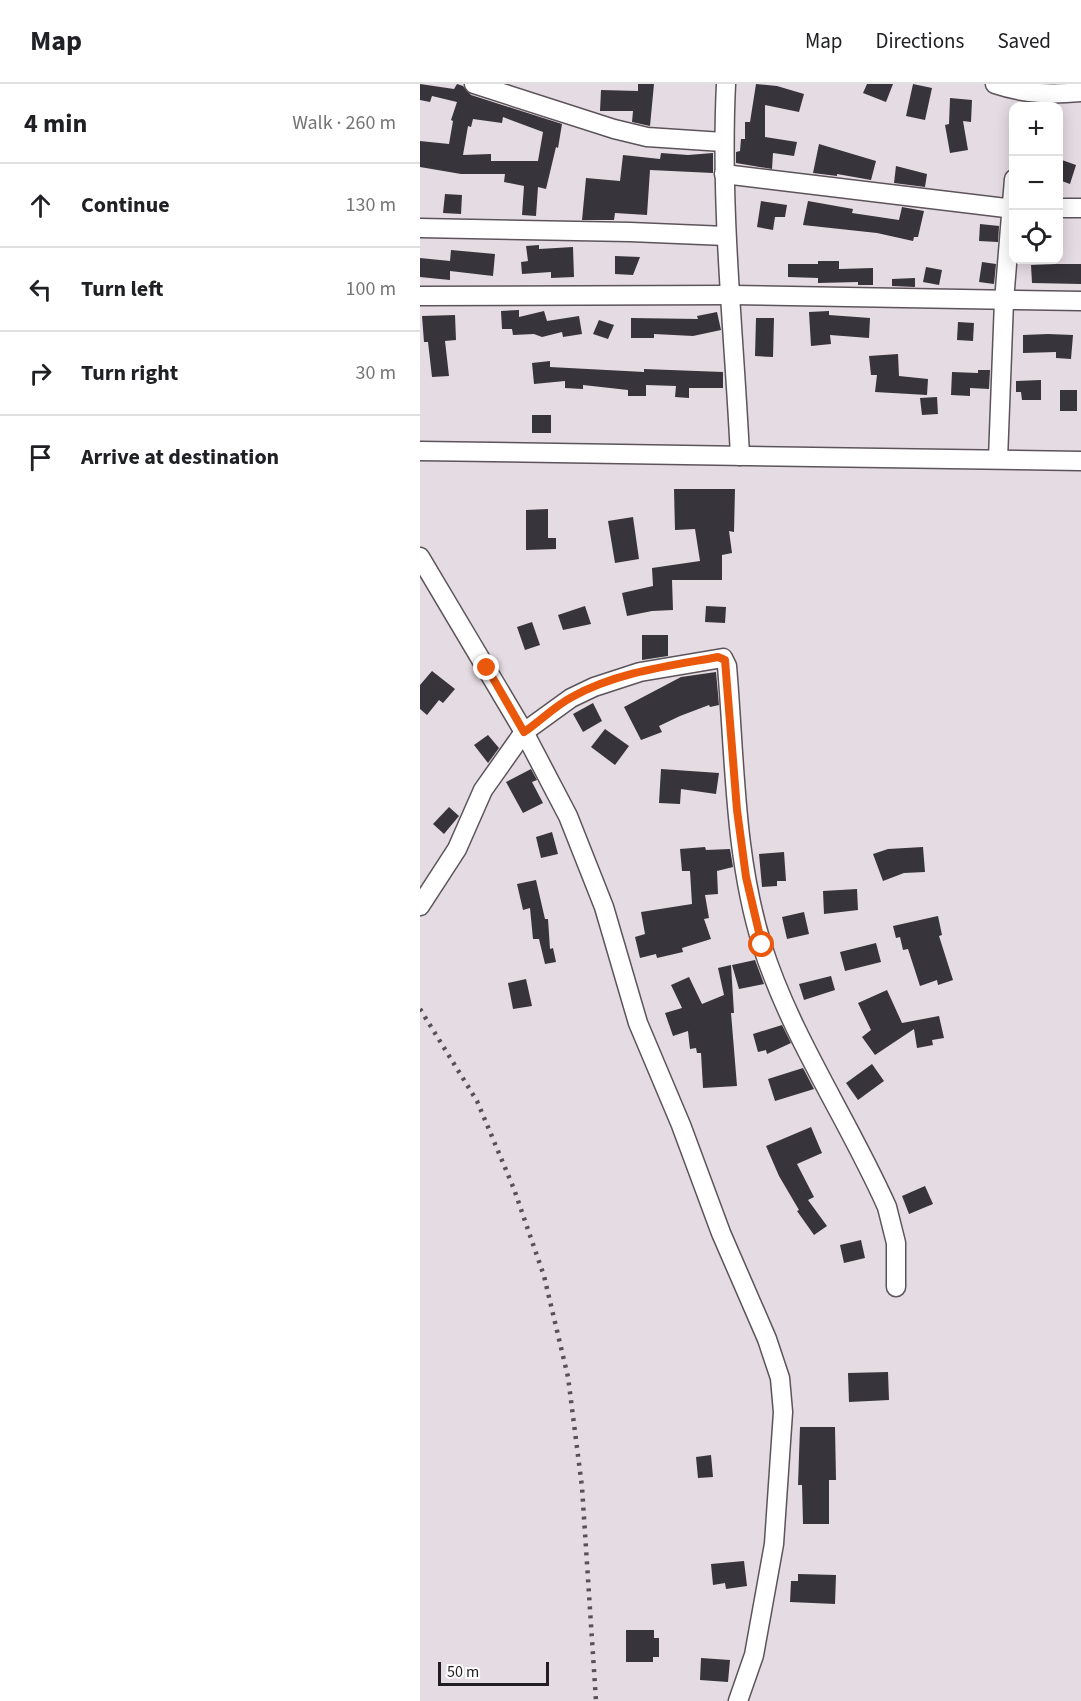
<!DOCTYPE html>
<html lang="en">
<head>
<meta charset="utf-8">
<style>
  body { margin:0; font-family:"Source Sans 3",sans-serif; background:#f2f2f2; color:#202124 }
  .controls { position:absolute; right:18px; top:18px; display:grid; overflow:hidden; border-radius:12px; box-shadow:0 3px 15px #0003 }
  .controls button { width:54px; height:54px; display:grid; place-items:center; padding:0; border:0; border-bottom:2px solid #e0e0e0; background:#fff; color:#202124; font:30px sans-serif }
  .scale { position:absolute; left:18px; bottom:15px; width:111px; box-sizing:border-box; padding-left:6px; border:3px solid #211e21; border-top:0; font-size:16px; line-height:21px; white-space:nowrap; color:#211e21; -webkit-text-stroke:4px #fff; paint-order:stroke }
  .stop { position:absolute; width:18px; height:18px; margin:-14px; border:4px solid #ea580c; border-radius:50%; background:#fff }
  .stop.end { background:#ea580c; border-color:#fff; box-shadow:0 2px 6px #0008 }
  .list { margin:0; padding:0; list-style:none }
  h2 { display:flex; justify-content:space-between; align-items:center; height:78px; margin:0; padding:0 24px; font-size:26px }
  h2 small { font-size:20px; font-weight:400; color:#757577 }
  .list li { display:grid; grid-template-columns:39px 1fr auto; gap:18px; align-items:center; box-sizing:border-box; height:84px; padding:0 24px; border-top:2px solid #e0e0e0 }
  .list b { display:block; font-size:22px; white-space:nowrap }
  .list em { font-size:20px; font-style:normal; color:#757577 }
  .icon { flex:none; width:33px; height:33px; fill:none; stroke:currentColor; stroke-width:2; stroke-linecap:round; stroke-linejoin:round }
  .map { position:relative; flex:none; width:661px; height:1617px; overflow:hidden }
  header { display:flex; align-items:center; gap:36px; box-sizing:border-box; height:84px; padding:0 30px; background:#fff; border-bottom:2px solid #e0e0e0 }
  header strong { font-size:28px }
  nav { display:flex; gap:33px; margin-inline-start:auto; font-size:21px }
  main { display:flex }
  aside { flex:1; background:#fff }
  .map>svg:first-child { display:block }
  .building { fill:#37343c; fill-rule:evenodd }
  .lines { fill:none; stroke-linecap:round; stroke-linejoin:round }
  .minor-casing { stroke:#5c545a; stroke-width:21 }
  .minor { stroke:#fff; stroke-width:18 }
  .rail { stroke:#565155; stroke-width:4.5; stroke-dasharray:3 6; stroke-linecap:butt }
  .route { stroke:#ea580c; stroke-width:8 }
</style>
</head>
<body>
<header>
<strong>Map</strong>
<nav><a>Map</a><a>Directions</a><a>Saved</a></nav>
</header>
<main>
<aside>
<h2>4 min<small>Walk · 260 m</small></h2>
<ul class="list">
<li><svg class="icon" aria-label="ahead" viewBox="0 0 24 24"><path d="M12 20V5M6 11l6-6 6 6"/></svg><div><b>Continue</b></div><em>130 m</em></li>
<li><svg class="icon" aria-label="left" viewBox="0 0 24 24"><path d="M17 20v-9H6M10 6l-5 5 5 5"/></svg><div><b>Turn left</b></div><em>100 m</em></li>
<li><svg class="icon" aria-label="right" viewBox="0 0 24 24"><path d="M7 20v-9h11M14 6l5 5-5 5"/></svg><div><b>Turn right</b></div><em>30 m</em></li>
<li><svg class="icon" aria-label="arrive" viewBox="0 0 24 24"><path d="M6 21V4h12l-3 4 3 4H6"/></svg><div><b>Arrive at destination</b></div></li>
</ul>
</aside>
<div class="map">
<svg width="661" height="1617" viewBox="0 0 661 1617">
  <rect width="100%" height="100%" fill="#e5dbe2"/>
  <g class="building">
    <path d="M 0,0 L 34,5 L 37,0 L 43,2 L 51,11 L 142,40 L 138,64 L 136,63 L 126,105 L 118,103 L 116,132 L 102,131 L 104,102 L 84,98 L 85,90 L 41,90 L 0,83 L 0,57 L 29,60 L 33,37 L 31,36 L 37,18 L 12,12 L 10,18 L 0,16 ZM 83,33 L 123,48 L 118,77 L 71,77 L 71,70 L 43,71 L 48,42 L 51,43 L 53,35 L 82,39 Z"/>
    <path d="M 218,0 L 234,0 L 230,42 L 212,38 L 213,27 L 180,27 L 181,6 L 218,7 Z"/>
    <path d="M 336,0 L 357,2 L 384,10 L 379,28 L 345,21 L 345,53 L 377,58 L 374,72 L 353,69 L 352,85 L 316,79 L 316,68 L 320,67 L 321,55 L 325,55 L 325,38 L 330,38 Z"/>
    <path d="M 447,0 L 473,0 L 466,18 L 443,9 Z"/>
    <path d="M 493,0 L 512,4 L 505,36 L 486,32 Z"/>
    <path d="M 530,14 L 552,16 L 551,38 L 543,37 L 548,66 L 530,69 L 525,41 L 529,40 Z"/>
    <path d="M 399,60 L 456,77 L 451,96 L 417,90 L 417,92 L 393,89 Z"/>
    <path d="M 241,69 L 268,71 L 293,69 L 293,89 L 230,86 L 227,131 L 195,129 L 194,136 L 162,136 L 166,94 L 200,97 L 203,71 L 240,75 Z"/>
    <path d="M 639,75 L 656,81 L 650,100 L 639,96 Z"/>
    <path d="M 476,82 L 507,90 L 505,103 L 474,99 Z"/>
    <path d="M 25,110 L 42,111 L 41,130 L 23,129 Z"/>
    <path d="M 341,117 L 367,121 L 365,133 L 355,133 L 353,146 L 337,143 Z"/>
    <path d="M 388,117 L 433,125 L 432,129 L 479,136 L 482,123 L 504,127 L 498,153 L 494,153 L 493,157 L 457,149 L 383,141 Z"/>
    <path d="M 560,140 L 579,142 L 578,158 L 559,157 Z"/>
    <path d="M 119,161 L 119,165 L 153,163 L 154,193 L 131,194 L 131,188 L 102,190 L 101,178 L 108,177 L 106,162 Z"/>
    <path d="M 31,166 L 75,170 L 73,192 L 30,187 L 30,196 L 0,193 L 0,174 L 30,177 Z"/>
    <path d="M 195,172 L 220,173 L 213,191 L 195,190 Z"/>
    <path d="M 398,177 L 419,177 L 419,185 L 453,184 L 453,201 L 438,201 L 438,198 L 398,199 L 398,194 L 368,193 L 368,180 L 398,180 Z"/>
    <path d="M 562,178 L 576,180 L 574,200 L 559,198 Z"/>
    <path d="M 636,180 L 661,180 L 661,200 L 612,199 L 611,181 Z"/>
    <path d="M 506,183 L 522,186 L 519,201 L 503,198 Z"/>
    <path d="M 495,194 L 495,203 L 472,202 L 472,195 Z"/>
    <path d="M 99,226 L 99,233 L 124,227 L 127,237 L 159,232 L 162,250 L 143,253 L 142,248 L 122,253 L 114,250 L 93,251 L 92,245 L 82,245 L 81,227 Z"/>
    <path d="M 409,227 L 409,231 L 450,234 L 449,254 L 410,251 L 411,260 L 391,262 L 389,228 Z"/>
    <path d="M 297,228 L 301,246 L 273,252 L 234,250 L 234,254 L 211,254 L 211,234 L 278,235 L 277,232 Z"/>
    <path d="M 35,231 L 36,256 L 25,257 L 29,292 L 12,293 L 8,258 L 4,258 L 2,232 Z"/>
    <path d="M 336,234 L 354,234 L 353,273 L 335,272 Z"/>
    <path d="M 179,236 L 194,241 L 188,255 L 173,250 Z"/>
    <path d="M 538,238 L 554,239 L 553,257 L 537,256 Z"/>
    <path d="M 628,250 L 653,251 L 651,275 L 636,274 L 636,268 L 603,269 L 603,251 Z"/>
    <path d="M 478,270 L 479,292 L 508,295 L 507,311 L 455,308 L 457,291 L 451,291 L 449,272 Z"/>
    <path d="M 130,277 L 130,283 L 224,288 L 224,285 L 303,288 L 303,304 L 269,304 L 269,314 L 255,313 L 256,302 L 226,301 L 226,312 L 208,312 L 208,306 L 163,301 L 163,305 L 145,304 L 145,297 L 114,300 L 112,279 Z"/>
    <path d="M 558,286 L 570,286 L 569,305 L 550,304 L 550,312 L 531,311 L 532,288 L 558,289 Z"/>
    <path d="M 621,296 L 621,316 L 602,316 L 601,308 L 596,308 L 596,297 Z"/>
    <rect x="640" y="306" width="17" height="21"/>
    <path d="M 517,313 L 518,330 L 502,331 L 500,314 Z"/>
    <rect x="112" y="331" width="19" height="18"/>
    <path d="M 254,405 L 315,405 L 314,448 L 309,447 L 312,469 L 302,471 L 302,496 L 252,496 L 253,526 L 232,527 L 207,532 L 202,509 L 233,502 L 232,484 L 280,477 L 275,445 L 255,446 Z"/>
    <path d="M 128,425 L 128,454 L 136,454 L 136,465 L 106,466 L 106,426 Z"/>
    <path d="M 213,433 L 219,475 L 195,479 L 188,437 Z"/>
    <path d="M 165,522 L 171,540 L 143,546 L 138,531 Z"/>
    <path d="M 286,522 L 306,523 L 305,539 L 285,538 Z"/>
    <path d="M 112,538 L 120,561 L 105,566 L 97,543 Z"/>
    <path d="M 222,551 L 248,551 L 248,572 L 222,576 Z"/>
    <path d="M 12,587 L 35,605 L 23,619 L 19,616 L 7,631 L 0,625 L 0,601 Z"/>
    <path d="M 296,588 L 299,621 L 290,623 L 289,621 L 260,632 L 239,642 L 242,648 L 221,656 L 204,623 L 261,593 Z"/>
    <path d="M 173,619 L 182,637 L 163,648 L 153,630 Z"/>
    <path d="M 185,645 L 209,662 L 195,681 L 171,663 Z"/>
    <path d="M 68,651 L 79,664 L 68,679 L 54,661 Z"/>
    <path d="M 111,685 L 117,696 L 112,698 L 123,719 L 103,729 L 86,698 Z"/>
    <path d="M 241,685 L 299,689 L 296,710 L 261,705 L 260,720 L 239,719 Z"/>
    <path d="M 29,723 L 39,732 L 24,750 L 13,740 Z"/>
    <path d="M 132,748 L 138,770 L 121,774 L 116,753 Z"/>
    <path d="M 285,763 L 286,766 L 310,765 L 313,783 L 297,787 L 298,810 L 285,811 L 289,834 L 284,835 L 291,855 L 262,864 L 263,868 L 237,874 L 236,870 L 220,874 L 215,853 L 225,850 L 221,828 L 272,820 L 270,787 L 262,787 L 260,765 Z"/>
    <path d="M 503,763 L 505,788 L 484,789 L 463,797 L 453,770 L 468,765 Z"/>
    <path d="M 364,768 L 366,797 L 357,797 L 357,802 L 342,803 L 339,770 Z"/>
    <path d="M 116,796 L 125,835 L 128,835 L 130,865 L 133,864 L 136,878 L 125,880 L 119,855 L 113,855 L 110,824 L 103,826 L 97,800 Z"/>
    <path d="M 437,805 L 438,826 L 404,830 L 403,807 Z"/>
    <path d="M 384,828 L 389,850 L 367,855 L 362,833 Z"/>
    <path d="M 518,832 L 522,851 L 519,852 L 533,896 L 518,901 L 517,896 L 500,902 L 488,865 L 483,866 L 480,853 L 476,854 L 473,842 Z"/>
    <path d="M 456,859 L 461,878 L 425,887 L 420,868 Z"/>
    <path d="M 335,876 L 344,900 L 319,905 L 312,881 Z"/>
    <path d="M 311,881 L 314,929 L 311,929 L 317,1002 L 283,1004 L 281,969 L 277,969 L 276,964 L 270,965 L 268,947 L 253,952 L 245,929 L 262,924 L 251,901 L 269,893 L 282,920 L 304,911 L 298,884 Z"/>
    <path d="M 411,892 L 415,906 L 384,916 L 379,900 Z"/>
    <path d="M 106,895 L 112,922 L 93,925 L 88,899 Z"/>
    <path d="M 467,906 L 482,939 L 519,932 L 524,954 L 512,956 L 513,961 L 497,964 L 494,945 L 455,971 L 442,953 L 451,946 L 438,919 Z"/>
    <path d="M 362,941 L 371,959 L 347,970 L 346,966 L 338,968 L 333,950 Z"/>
    <path d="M 452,980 L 464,997 L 438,1016 L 426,999 Z"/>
    <path d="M 383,984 L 394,1005 L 355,1017 L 348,995 Z"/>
    <path d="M 391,1043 L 402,1069 L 377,1080 L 394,1113 L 388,1116 L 407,1142 L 394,1151 L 377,1127 L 379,1126 L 359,1092 L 346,1062 Z"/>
    <path d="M 505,1102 L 513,1120 L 489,1130 L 482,1112 Z"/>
    <path d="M 441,1156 L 445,1174 L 424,1179 L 420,1161 Z"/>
    <path d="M 468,1288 L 469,1316 L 429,1318 L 428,1289 Z"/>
    <path d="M 380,1343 L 415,1343 L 416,1396 L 409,1396 L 409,1440 L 383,1440 L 382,1401 L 378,1401 Z"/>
    <path d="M 291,1371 L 293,1393 L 278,1394 L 276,1373 Z"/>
    <path d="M 324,1477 L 327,1502 L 306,1505 L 305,1499 L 293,1501 L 291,1480 Z"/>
    <path d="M 378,1490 L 416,1491 L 415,1520 L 370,1518 L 371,1497 L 378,1497 Z"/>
    <path d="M 206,1546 L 234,1546 L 234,1554 L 239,1554 L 239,1573 L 233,1573 L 233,1578 L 206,1578 Z"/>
    <path d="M 281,1574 L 310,1576 L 308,1598 L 280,1596 Z"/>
  </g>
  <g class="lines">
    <g class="minor-casing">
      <g id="minor">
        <path d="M 54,0 L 194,45 L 227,53 L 303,58"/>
        <path d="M 306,0 C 300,124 314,248 320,372"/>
        <path d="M 575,0 C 605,10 630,11 661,8"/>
        <path d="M 304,90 L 594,125"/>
        <path d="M 638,124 L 661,124"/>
        <path d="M 0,144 L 210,148 L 306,152"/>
        <path d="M 0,212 L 312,211 L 661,217"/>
        <path d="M 0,367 L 661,377"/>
        <path d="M 578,375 L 584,217 L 594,95"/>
        <path d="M 0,473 L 104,648 L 148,732 L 184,823 L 218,939 L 261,1041 L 301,1149 L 347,1255 L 360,1294 L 363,1328 L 354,1460 L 334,1571 L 318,1617"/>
        <path d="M 0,822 L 37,765 L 63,706 L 104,648 L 151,614 L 174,603 L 220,588 L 303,574 L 307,582 C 315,675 314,771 342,861 C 371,953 428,1035 467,1123 L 476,1159 L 476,1203"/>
      </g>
    </g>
    <use href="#minor" class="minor"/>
    <path class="rail" d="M 0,925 L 57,1017 L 94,1105 L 124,1192 L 148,1293 L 162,1403 L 176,1617"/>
  </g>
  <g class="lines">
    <path class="route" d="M 67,584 L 104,648 C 120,637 135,622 152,613 C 197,588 249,582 298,573 L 305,576 L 317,726 L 326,793 L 342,861"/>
  </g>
</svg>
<div class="controls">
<button>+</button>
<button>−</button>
<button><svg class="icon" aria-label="locate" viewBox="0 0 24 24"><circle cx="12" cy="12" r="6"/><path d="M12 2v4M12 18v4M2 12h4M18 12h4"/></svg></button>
</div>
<div class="scale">50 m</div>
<div class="stop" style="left:342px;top:861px"></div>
<div class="stop end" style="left:67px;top:584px"></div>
</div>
</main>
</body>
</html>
